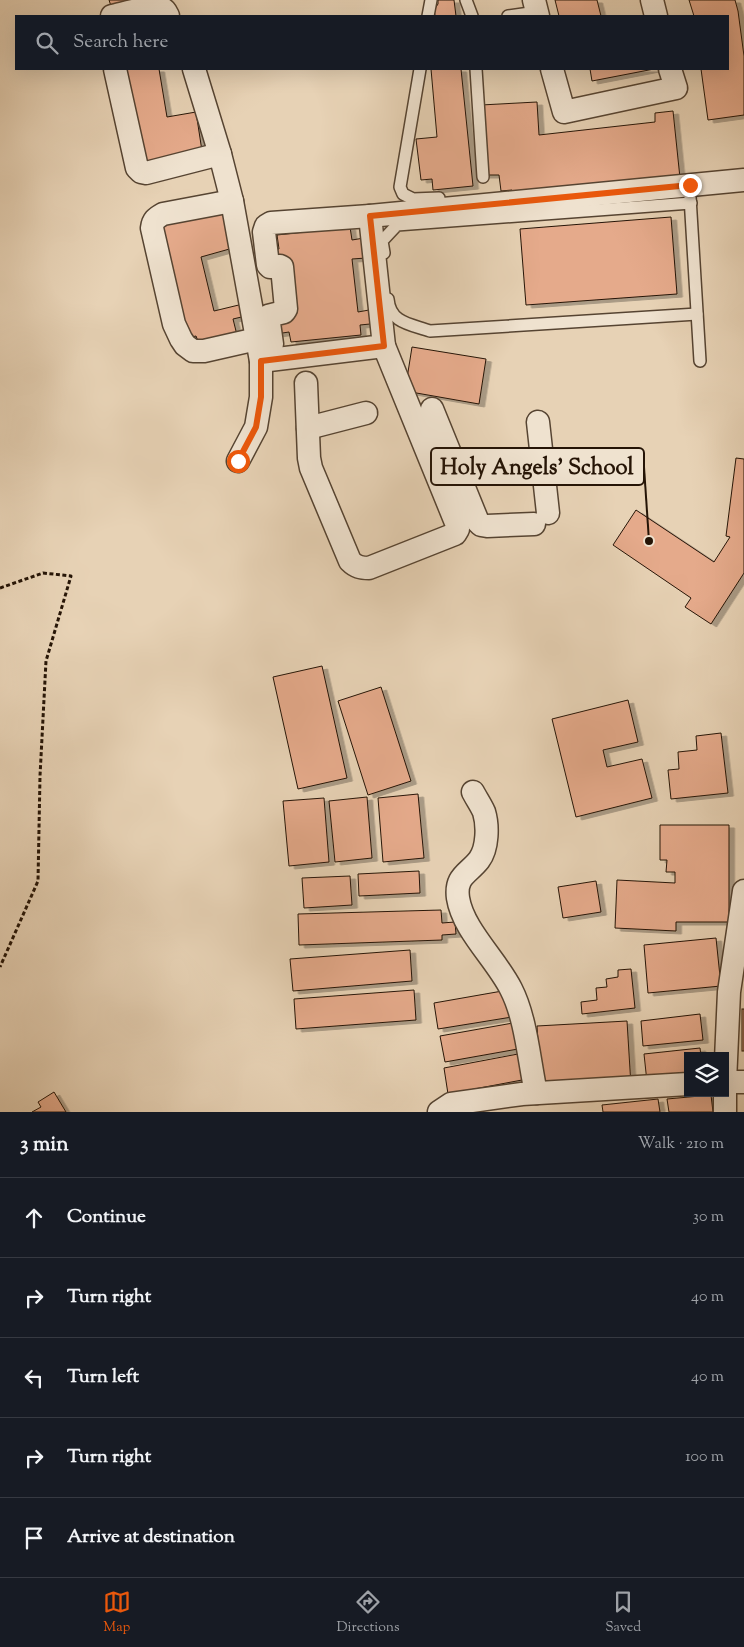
<!DOCTYPE html>
<html lang="en">
<head>
<meta charset="utf-8">
<style>
  body { margin:0; font-family:"Sorts Mill Goudy",serif; background:#20242c; color:#f1f3f6 }
  .controls { position:absolute; right:15px; bottom:15px; display:grid; overflow:hidden; border-radius:0px; box-shadow:0 5px 20px #0002 }
  .controls button { width:45px; height:45px; display:grid; place-items:center; padding:0; border:0; border-bottom:1px solid #363941; background:#171b24; color:#f1f3f6; font:25px sans-serif }
  .stop { position:absolute; width:15px; height:15px; margin:-11px; border:4px solid #ea580c; border-radius:50%; background:#fff }
  .stop.end { background:#ea580c; border-color:#fff; box-shadow:0 1px 5px #0008 }
  .list { margin:0; padding:0; list-style:none }
  h2 { display:flex; justify-content:space-between; align-items:center; height:65px; margin:0; padding:0 20px; font-size:21px }
  h2 small { font-size:16px; font-weight:400; color:#9ea1a6 }
  .list li { display:grid; grid-template-columns:32px 1fr auto; gap:15px; align-items:center; box-sizing:border-box; height:80px; padding:0 20px; border-top:1px solid #363941 }
  .list b { display:block; font-size:19px; white-space:nowrap }
  .list em { font-size:16px; font-style:normal; color:#9ea1a6 }
  .icon { flex:none; width:28px; height:28px; fill:none; stroke:currentColor; stroke-width:2; stroke-linecap:round; stroke-linejoin:round }
  .map { position:relative; flex:none; width:744px; height:1112px; overflow:hidden }
  .search { position:absolute; background:#171b24; box-shadow:0 5px 20px #0002; left:15px; right:15px; top:15px; height:55px; display:flex; align-items:center; gap:12px; box-sizing:border-box; padding:0 18px; border-radius:0px; color:#9ea1a6; font-size:19px }
  .sheet { height:465px; background:#171b24 }
  nav { display:flex; justify-content:space-around; align-items:center; box-sizing:border-box; height:70px; border-top:1px solid #363941; background:#171b24; font-size:14px; color:#9ea1a6 }
  nav a { display:grid; justify-items:center; gap:2px }
  nav .on { color:#ea580c }
  .map>svg:first-child { display:block }
  .building { fill:#e5aa8b; stroke:#251406; filter:url(#shadow) }
  .lines { fill:none; stroke-linecap:round; stroke-linejoin:round }
  .service-casing { stroke:#564432; stroke-width:14 }
  .minor-casing { stroke:#564432; stroke-width:25 }
  .path { stroke:#251406; stroke-width:3; stroke-dasharray:4 2.5; stroke-linecap:butt }
  .service { stroke:#efe2cf; stroke-width:11 }
  .minor { stroke:#efe2cf; stroke-width:22 }
  .route { stroke:#ea580c; stroke-width:6 }
  .leader { fill:none; stroke:#251406; stroke-width:2 }
  .callout-dot { fill:#251406; stroke:#efe2cf; stroke-width:2 }
  .callout { fill:#efe2cf; stroke:#251406; stroke-width:2 }
  .callout-label { font-size:22px; text-anchor:middle; font-weight:bold; fill:#251406 }
</style>
</head>
<body>
<div class="map">
<svg width="744" height="1112" viewBox="0 0 744 1112">
  <defs>
    <filter id="shadow"><feDropShadow dx="5.5" dy="3" stdDeviation="0" flood-color="#0004"/></filter>
  </defs>
  <rect width="100%" height="100%" fill="#e7d2b5"/>
  <filter id="stains"><feTurbulence type="fractalNoise" baseFrequency=".004" numOctaves="4"/><feColorMatrix values="0 0 0 0 .2 0 0 0 0 .09 0 0 0 0 .02 0 0 0 .5 -.17"/></filter>
  <radialGradient id="worn" r=".72"><stop offset=".6" stop-color="#630" stop-opacity="0"/><stop offset="1" stop-color="#630" stop-opacity=".3"/></radialGradient>
  <g class="building">
    <path d="M 109,0 L 141,0 L 112,9 Z"/>
    <path d="M 438,0 L 454,0 L 456,16 L 435,16 L 434,10 L 438,4 Z"/>
    <path d="M 555,0 L 597,0 L 601,16 L 559,16 Z"/>
    <path d="M 689,0 L 735,0 L 738,11 L 744,56 L 744,115 L 708,120 L 701,69 L 728,69 L 728,16 L 694,16 Z"/>
    <path d="M 117,69 L 159,69 L 167,117 L 196,112 L 202,151 L 142,168 Z"/>
    <path d="M 431,69 L 461,69 L 473,186 L 433,190 L 432,179 L 421,180 L 416,139 L 437,137 Z"/>
    <path d="M 590,69 L 654,69 L 592,81 Z"/>
    <path d="M 537,102 L 539,135 L 655,122 L 655,113 L 673,111 L 680,178 L 512,195 L 512,190 L 501,191 L 499,175 L 484,175 L 481,105 Z"/>
    <path d="M 224,207 L 233,248 L 201,257 L 214,311 L 247,303 L 250,315 L 233,319 L 238,339 L 207,347 L 205,339 L 198,341 L 196,336 L 183,339 L 155,225 Z"/>
    <path d="M 671,217 L 677,294 L 526,305 L 520,229 Z"/>
    <path d="M 350,227 L 352,240 L 364,238 L 366,258 L 352,259 L 358,312 L 369,310 L 370,324 L 360,325 L 361,335 L 291,342 L 289,332 L 276,334 L 274,317 L 283,264 L 270,250 L 279,249 L 277,235 Z"/>
    <path d="M 412,347 L 486,359 L 479,404 L 405,391 Z"/>
    <path d="M 736,458 L 744,459 L 744,573 L 711,624 L 685,607 L 691,598 L 613,545 L 636,510 L 714,562 L 730,537 L 726,536 Z"/>
    <path d="M 322,666 L 347,778 L 298,789 L 273,677 Z"/>
    <path d="M 381,687 L 411,781 L 368,795 L 338,701 Z"/>
    <path d="M 628,700 L 638,742 L 603,750 L 607,767 L 642,759 L 652,798 L 576,817 L 552,719 Z"/>
    <path d="M 721,733 L 728,793 L 671,799 L 668,770 L 679,769 L 678,752 L 697,750 L 696,736 Z"/>
    <path d="M 418,794 L 424,858 L 383,862 L 378,798 Z"/>
    <path d="M 367,797 L 372,858 L 335,862 L 329,801 Z"/>
    <path d="M 324,798 L 329,862 L 289,866 L 283,801 Z"/>
    <path d="M 660,825 L 729,825 L 729,922 L 676,922 L 676,931 L 615,928 L 617,880 L 675,883 L 675,872 L 666,872 L 667,860 L 660,860 Z"/>
    <path d="M 419,871 L 420,893 L 359,896 L 358,874 Z"/>
    <path d="M 350,876 L 352,905 L 304,908 L 302,878 Z"/>
    <path d="M 596,881 L 601,912 L 563,918 L 558,887 Z"/>
    <path d="M 441,910 L 442,923 L 455,922 L 456,934 L 442,935 L 442,940 L 299,945 L 298,914 Z"/>
    <path d="M 716,938 L 721,986 L 648,993 L 644,945 Z"/>
    <path d="M 410,950 L 412,981 L 293,991 L 290,959 Z"/>
    <path d="M 631,969 L 635,1008 L 582,1014 L 581,1002 L 597,1000 L 596,988 L 607,987 L 606,979 L 618,977 L 618,970 Z"/>
    <path d="M 414,990 L 416,1020 L 296,1029 L 294,999 Z"/>
    <path d="M 508,990 L 512,1017 L 438,1029 L 434,1003 Z"/>
    <rect x="742" y="1009" width="2" height="42"/>
    <path d="M 700,1014 L 703,1040 L 643,1046 L 641,1021 Z"/>
    <path d="M 627,1021 L 631,1086 L 541,1091 L 537,1026 Z"/>
    <path d="M 513,1023 L 518,1049 L 445,1062 L 440,1036 Z"/>
    <path d="M 700,1048 L 701,1056 L 688,1056 L 688,1077 L 647,1082 L 644,1054 Z"/>
    <path d="M 518,1054 L 522,1080 L 448,1094 L 444,1068 Z"/>
    <path d="M 54,1092 L 66,1112 L 32,1112 L 41,1107 L 38,1102 Z"/>
    <path d="M 711,1095 L 713,1112 L 669,1112 L 667,1099 Z"/>
    <path d="M 658,1099 L 660,1112 L 603,1112 L 602,1105 Z"/>
  </g>
  <g class="lines">
    <g class="service-casing">
      <g id="service">
        <path d="M 466,0 L 472,16"/>
        <path d="M 428,16 L 431,0"/>
        <path d="M 508,16 L 537,12"/>
        <path d="M 420,69 L 400,187 L 403,194 L 413,199 L 439,198"/>
        <path d="M 476,69 L 483,177"/>
        <path d="M 690,197 L 700,361"/>
        <path d="M 384,253 L 382,241 L 397,225 L 691,203"/>
        <path d="M 388,299 C 390,323 410,324 430,331 L 697,314"/>
      </g>
    </g>
    <g class="minor-casing">
      <g id="minor">
        <path d="M 534,0 L 538,16"/>
        <path d="M 652,0 L 656,16"/>
        <path d="M 112,16 C 122,14 152,5 160,8 C 165,9 166,12 168,16"/>
        <path d="M 115,69 L 137,168 L 141,172 L 146,173 L 220,154"/>
        <path d="M 194,69 L 220,154 L 232,201 L 261,361 L 384,346 L 370,216 L 744,180"/>
        <path d="M 552,69 L 564,112 L 676,88 L 670,69"/>
        <path d="M 232,201 L 163,214 C 156,218 153,220 152,228 L 174,324 L 181,339 L 185,345 L 193,351 L 204,351 L 257,339"/>
        <path d="M 272,344 L 268,316 L 284,312 L 286,309 L 282,267 L 280,266 L 270,267 L 268,265 L 264,232 L 266,226 L 271,223 L 370,216"/>
        <path d="M 306,383 L 309,458 L 311,468 L 350,561 C 356,567 361,568 369,568 L 455,534 L 458,529 L 457,525 L 384,346"/>
        <path d="M 432,409 L 478,522 L 481,525 L 487,526 L 534,524"/>
        <path d="M 538,422 L 548,513"/>
        <path d="M 308,428 L 366,413"/>
        <path d="M 238,461 L 256,427 L 261,397 L 261,361"/>
        <path d="M 441,470 L 542,461"/>
        <path d="M 473,792 C 476,798 481,805 484,812 C 488,825 488,848 479,860 C 468,874 455,876 458,898 C 463,930 496,959 511,989 C 526,1018 529,1060 536,1093"/>
        <path d="M 744,891 L 729,992 L 725,1082 L 744,1082"/>
        <path d="M 439,1112 L 451,1104 L 522,1094 L 688,1084"/>
        <path d="M 725,1112 L 725,1093"/>
      </g>
    </g>
    <path class="path" d="M 0,588 L 43,573 L 71,576 L 46,661 L 40,776 L 38,881 L 0,967"/>
    <use href="#service" class="service"/>
    <use href="#minor" class="minor"/>
  </g>
  <g class="lines">
    <path class="route" d="M 238,461 L 256,427 L 261,397 L 261,361 L 384,346 L 370,216 L 690,185"/>
  </g>
  <path class="leader" d="M649 541L644 467"/>
  <circle class="callout-dot" cx="649" cy="541" r="5"/>
  <rect class="callout" x="431" y="448" width="213" height="37" rx="5"/>
  <g class="callout-label">
    <text x="537" y="474">Holy Angels' School</text>
  </g>
  <rect width="100%" height="100%" filter="url(#stains)"/>
  <rect width="100%" height="100%" fill="url(#worn)"/>
</svg>
<div class="controls">
<button><svg class="icon" aria-label="layers" viewBox="0 0 24 24"><path d="M12 4l9 5-9 5-9-5zM3 14l9 5 9-5"/></svg></button>
</div>
<div class="stop" style="left:238px;top:461px"></div>
<div class="stop end" style="left:690px;top:185px"></div>
<div class="search"><svg class="icon" aria-label="search" viewBox="0 0 24 24"><circle cx="10" cy="10" r="6"/><path d="M15 15l6 6"/></svg>Search here</div>
</div>
<section class="sheet">
<h2>3 min<small>Walk · 210 m</small></h2>
<ul class="list">
<li><svg class="icon" aria-label="ahead" viewBox="0 0 24 24"><path d="M12 20V5M6 11l6-6 6 6"/></svg><div><b>Continue</b></div><em>30 m</em></li>
<li><svg class="icon" aria-label="right" viewBox="0 0 24 24"><path d="M7 20v-9h11M14 6l5 5-5 5"/></svg><div><b>Turn right</b></div><em>40 m</em></li>
<li><svg class="icon" aria-label="left" viewBox="0 0 24 24"><path d="M17 20v-9H6M10 6l-5 5 5 5"/></svg><div><b>Turn left</b></div><em>40 m</em></li>
<li><svg class="icon" aria-label="right" viewBox="0 0 24 24"><path d="M7 20v-9h11M14 6l5 5-5 5"/></svg><div><b>Turn right</b></div><em>100 m</em></li>
<li><svg class="icon" aria-label="arrive" viewBox="0 0 24 24"><path d="M6 21V4h12l-3 4 3 4H6"/></svg><div><b>Arrive at destination</b></div></li>
</ul>
</section>
<nav>
<a class="on"><svg class="icon" aria-label="map" viewBox="0 0 24 24"><path d="M3 6l6-2 6 2 6-2v14l-6 2-6-2-6 2zM9 4v14M15 6v14"/></svg>Map</a>
<a><svg class="icon" aria-label="directions" viewBox="0 0 24 24"><path d="M12 3l9 9-9 9-9-9zM9 14v-3h6M13 9l2 2-2 2"/></svg>Directions</a>
<a><svg class="icon" aria-label="saved" viewBox="0 0 24 24"><path d="M7 4h10v16l-5-4-5 4z"/></svg>Saved</a>
</nav>
</body>
</html>
